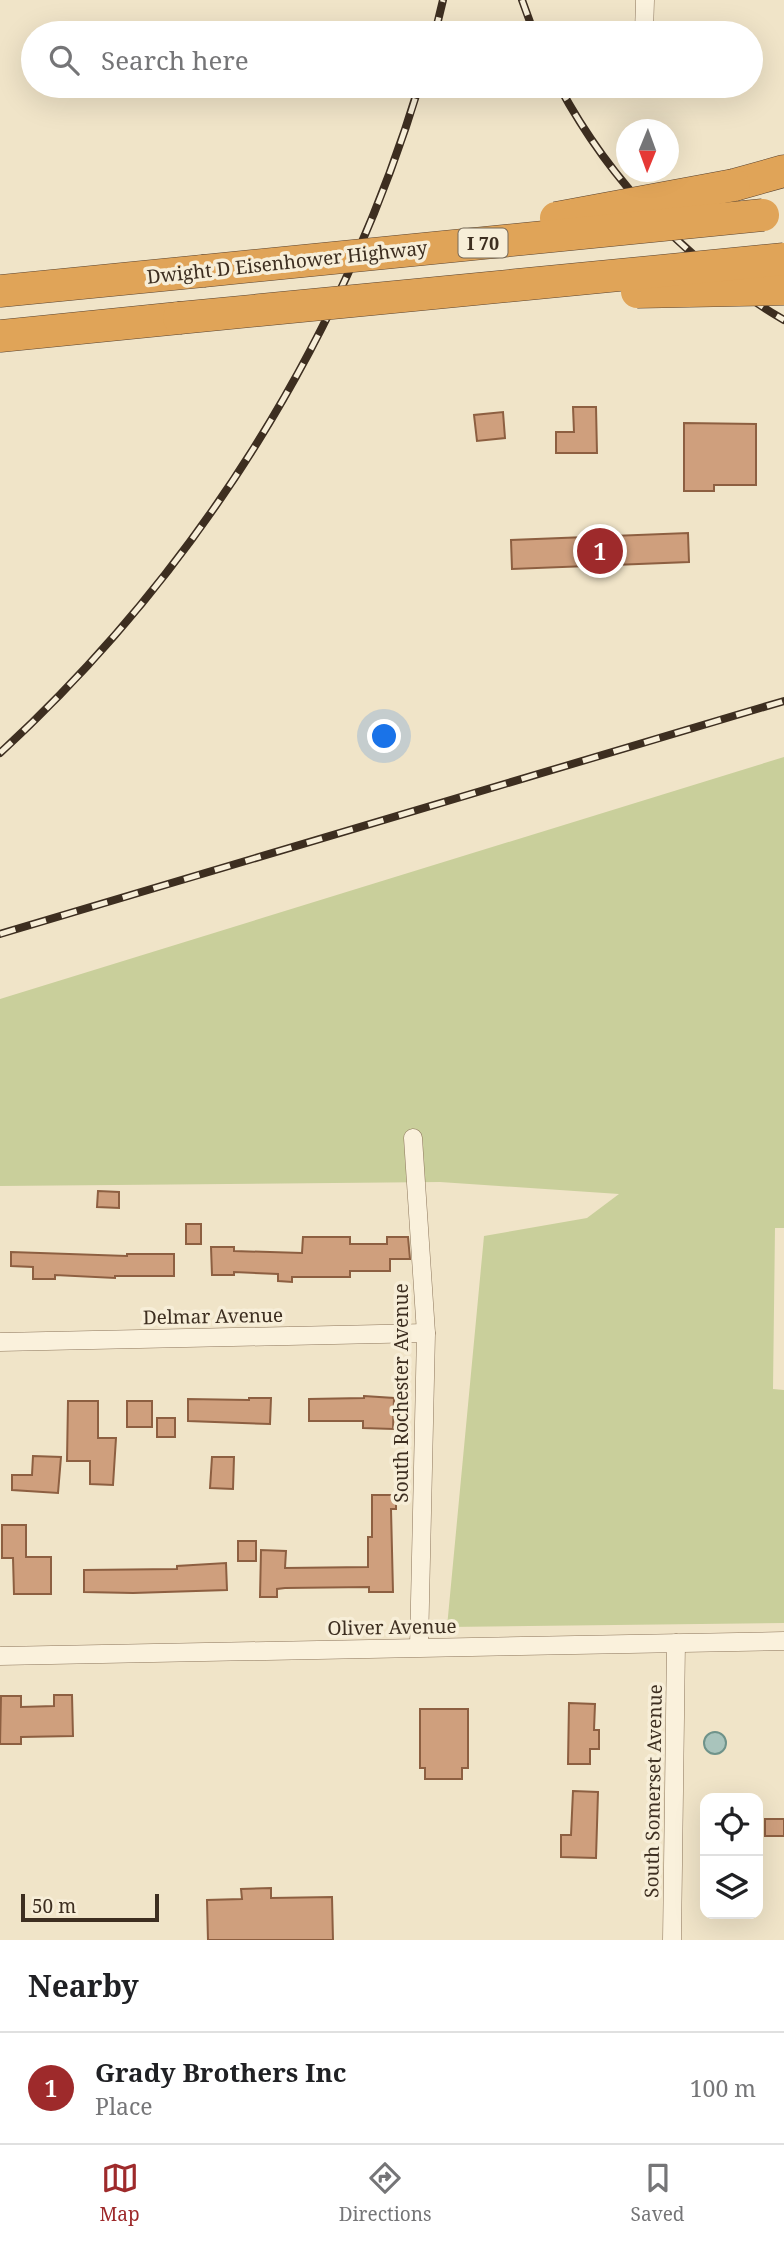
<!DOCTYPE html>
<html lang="en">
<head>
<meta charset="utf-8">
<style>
  body { margin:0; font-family:"Noto Serif",serif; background:#f6f6f6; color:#202124 }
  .controls { position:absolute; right:21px; bottom:21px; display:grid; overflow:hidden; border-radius:14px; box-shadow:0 7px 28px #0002 }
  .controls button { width:63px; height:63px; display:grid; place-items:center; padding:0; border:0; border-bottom:2px solid #e0e0e0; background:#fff; color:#202124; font:35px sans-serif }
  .compass { position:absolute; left:616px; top:119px; width:63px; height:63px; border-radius:50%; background:#fff; box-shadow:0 7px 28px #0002; rotate:181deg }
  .scale { position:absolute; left:21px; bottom:18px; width:138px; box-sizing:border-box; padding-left:7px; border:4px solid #3d2e20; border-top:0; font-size:19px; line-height:24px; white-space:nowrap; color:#3d2e20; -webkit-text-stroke:5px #f7eed8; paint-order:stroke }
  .you { position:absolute; left:385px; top:737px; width:24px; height:24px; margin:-18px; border:5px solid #fff; border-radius:50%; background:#1a73e8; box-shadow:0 0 0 10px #1a73e833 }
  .badge { display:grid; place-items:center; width:46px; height:46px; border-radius:50%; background:#9e2a2b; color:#fff; font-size:23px; font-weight:700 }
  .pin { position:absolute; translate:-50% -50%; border:4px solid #fff; box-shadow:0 2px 7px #0006 }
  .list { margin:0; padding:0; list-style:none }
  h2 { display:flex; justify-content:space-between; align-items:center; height:91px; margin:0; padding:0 28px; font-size:30px }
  h2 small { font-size:23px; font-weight:400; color:#757577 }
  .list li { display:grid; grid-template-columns:46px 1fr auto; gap:21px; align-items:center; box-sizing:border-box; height:112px; padding:0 28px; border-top:2px solid #e0e0e0 }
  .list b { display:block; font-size:26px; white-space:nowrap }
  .list p { margin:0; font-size:23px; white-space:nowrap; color:#757577 }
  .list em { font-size:23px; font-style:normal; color:#757577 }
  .icon { flex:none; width:38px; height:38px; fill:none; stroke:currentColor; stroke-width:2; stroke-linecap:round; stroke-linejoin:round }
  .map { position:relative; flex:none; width:784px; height:1940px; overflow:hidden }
  .search { position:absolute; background:#fff; box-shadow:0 7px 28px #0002; left:21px; right:21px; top:21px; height:77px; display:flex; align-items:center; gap:18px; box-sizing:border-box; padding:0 24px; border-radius:38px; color:#757577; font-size:26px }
  .sheet { height:203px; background:#fff }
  nav { display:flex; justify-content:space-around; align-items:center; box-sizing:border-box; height:98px; border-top:2px solid #e0e0e0; background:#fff; font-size:19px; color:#757577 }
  nav a { display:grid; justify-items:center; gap:4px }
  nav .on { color:#9e2a2b }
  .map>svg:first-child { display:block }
  .green { fill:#c9cf9b }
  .water { fill:#a9c4bc; stroke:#6f938a; stroke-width:2 }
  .building { fill:#cf9f7d; stroke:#8d5f41; stroke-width:2 }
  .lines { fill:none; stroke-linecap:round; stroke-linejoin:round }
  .minor-casing { stroke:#8d765c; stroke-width:19 }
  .motorway-casing { stroke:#5b4430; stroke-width:33 }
  .minor { stroke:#faf1dc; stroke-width:18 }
  .motorway { stroke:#e0a458; stroke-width:32 }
  .rail-casing { stroke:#3d2e20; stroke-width:8 }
  .rail { stroke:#f7eed8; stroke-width:5; stroke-dasharray:16; stroke-linecap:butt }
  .motorway-bridge-casing { stroke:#5b4430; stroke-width:33; stroke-linecap:butt }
  .motorway-bridge { stroke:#e0a458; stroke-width:32 }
  .labels { text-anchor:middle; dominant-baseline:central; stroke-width:7; stroke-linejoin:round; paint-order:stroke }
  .shield { fill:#f7eed8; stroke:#756857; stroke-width:2 }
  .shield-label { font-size:18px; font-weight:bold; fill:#3d2e20 }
  .street-label { font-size:19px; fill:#3d2e20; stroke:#f7eed8 }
</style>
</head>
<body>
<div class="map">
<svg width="784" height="1940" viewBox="0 0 784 1940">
  <rect width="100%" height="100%" fill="#f0e4c8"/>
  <path class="green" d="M 784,757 L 784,1228 L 775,1228 L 773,1389 L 784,1390 L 784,1623 L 447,1627 L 484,1236 L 587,1218 L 619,1194 L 440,1182 L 0,1186 L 0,999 Z"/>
  <circle class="water" cx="715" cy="1743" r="11"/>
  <g class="building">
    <path d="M 573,407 L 596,407 L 597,453 L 556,453 L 556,432 L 574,432 Z"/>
    <path d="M 503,412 L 505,438 L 477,441 L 474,415 Z"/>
    <path d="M 684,423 L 756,424 L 756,485 L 714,485 L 714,491 L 684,491 Z"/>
    <path d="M 688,533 L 689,562 L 512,569 L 511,540 Z"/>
    <path d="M 98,1191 L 119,1192 L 119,1208 L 97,1207 Z"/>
    <rect x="186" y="1224" width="15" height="20"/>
    <path d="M 303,1237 L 350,1237 L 350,1244 L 387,1244 L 387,1237 L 408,1237 L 410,1259 L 390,1259 L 390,1271 L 350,1271 L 350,1277 L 292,1277 L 292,1282 L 278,1281 L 278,1274 L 234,1272 L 234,1275 L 212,1275 L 211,1247 L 234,1247 L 234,1251 L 302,1253 Z"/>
    <path d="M 11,1252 L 127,1256 L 127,1254 L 174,1254 L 174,1276 L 115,1276 L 115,1278 L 55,1275 L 55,1279 L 33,1279 L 33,1267 L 11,1266 Z"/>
    <path d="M 364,1396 L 394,1398 L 393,1429 L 363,1428 L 363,1421 L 309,1421 L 309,1399 L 364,1398 Z"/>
    <path d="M 249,1398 L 271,1398 L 270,1424 L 188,1421 L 188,1399 L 249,1400 Z"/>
    <path d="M 68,1401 L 98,1401 L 98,1438 L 116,1438 L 113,1485 L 90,1484 L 90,1461 L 67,1461 Z"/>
    <rect x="127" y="1401" width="25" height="26"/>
    <rect x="157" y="1418" width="18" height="19"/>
    <path d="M 33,1456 L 61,1457 L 58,1493 L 12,1490 L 12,1475 L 32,1475 Z"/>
    <path d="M 212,1457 L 234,1457 L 233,1489 L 210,1488 Z"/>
    <path d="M 372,1495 L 396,1495 L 396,1509 L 391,1509 L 393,1592 L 369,1592 L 369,1587 L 285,1588 L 277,1589 L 277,1597 L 260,1597 L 261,1550 L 286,1551 L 285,1568 L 368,1567 L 368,1537 L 372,1537 Z"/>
    <path d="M 2,1525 L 26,1525 L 26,1557 L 51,1557 L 51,1594 L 14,1594 L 13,1558 L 2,1558 Z"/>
    <rect x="238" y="1541" width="18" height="20"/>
    <path d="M 226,1563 L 227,1590 L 133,1593 L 84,1592 L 84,1570 L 177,1569 L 177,1566 Z"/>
    <path d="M 54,1695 L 72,1695 L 73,1736 L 21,1737 L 21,1744 L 0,1744 L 1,1696 L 21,1696 L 21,1707 L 54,1706 Z"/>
    <path d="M 569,1703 L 595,1704 L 594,1730 L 599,1730 L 599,1749 L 590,1749 L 590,1764 L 568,1764 Z"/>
    <path d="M 420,1709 L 468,1709 L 468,1768 L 462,1768 L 462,1779 L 425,1779 L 425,1768 L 420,1768 Z"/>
    <path d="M 573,1791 L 598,1792 L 596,1858 L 561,1857 L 561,1835 L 571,1835 Z"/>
    <rect x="765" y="1819" width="19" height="17"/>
    <path d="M 271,1888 L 271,1898 L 332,1897 L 333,1940 L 208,1940 L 207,1900 L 242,1899 L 241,1889 Z"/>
  </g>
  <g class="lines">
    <g class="minor-casing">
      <g id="minor">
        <path d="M 644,33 L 645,0"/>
        <path d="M 413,1138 L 426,1333 L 419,1647"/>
        <path d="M 0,1342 L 426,1333"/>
        <path d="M 0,1656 L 784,1641"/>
        <path d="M 672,1940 L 676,1643"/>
      </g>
    </g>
    <g class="motorway-casing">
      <g id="motorway">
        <path d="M 734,185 L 784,171"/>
        <path d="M 0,291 L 203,271"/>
        <path d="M 0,336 L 179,318"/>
      </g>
    </g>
    <use href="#minor" class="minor"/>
    <use href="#motorway" class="motorway"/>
    <g class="rail-casing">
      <g id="rail">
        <path d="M 522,0 L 534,33"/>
        <path d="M 435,33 L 443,0"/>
        <path d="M 559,86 C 611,183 689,264 784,320"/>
        <path d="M 0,753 C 197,572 341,342 419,86"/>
        <path d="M 0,934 L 784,701"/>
      </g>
    </g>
    <use href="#rail" class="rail"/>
    <g class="motorway-bridge-casing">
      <g id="motorway-bridge">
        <path d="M 556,218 L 734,185"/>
        <path d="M 203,271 L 763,215"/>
        <path d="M 637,292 L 784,289"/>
        <path d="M 179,318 L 784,259"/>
      </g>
    </g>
    <use href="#motorway-bridge" class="motorway-bridge"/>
  </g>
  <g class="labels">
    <rect class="shield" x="458.5" y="228.5" width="49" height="29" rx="5"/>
    <g class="shield-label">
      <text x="483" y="243">I 70</text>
    </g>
    <g class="street-label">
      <text transform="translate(287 262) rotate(-6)">Dwight D Eisenhower Highway</text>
      <text transform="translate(213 1316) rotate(-1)">Delmar Avenue</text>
      <text transform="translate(401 1393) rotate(-90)">South Rochester Avenue</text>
      <text transform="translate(392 1627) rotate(-1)">Oliver Avenue</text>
      <text transform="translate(653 1791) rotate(-89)">South Somerset Avenue</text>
    </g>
  </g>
</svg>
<div class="controls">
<button><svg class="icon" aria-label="locate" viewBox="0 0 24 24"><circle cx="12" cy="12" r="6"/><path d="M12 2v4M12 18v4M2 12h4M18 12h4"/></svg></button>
<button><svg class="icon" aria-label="layers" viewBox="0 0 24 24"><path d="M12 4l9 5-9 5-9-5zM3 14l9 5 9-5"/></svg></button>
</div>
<svg class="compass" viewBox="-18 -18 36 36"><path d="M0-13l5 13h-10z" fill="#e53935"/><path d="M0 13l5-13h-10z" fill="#757577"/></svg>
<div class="scale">50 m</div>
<div class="you"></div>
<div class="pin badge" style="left:600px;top:551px">1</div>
<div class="search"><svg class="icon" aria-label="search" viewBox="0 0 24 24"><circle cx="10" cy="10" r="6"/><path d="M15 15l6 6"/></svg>Search here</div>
</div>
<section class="sheet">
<h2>Nearby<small></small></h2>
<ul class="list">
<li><span class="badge">1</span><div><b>Grady Brothers Inc</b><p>Place</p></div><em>100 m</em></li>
</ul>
</section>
<nav>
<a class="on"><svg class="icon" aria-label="map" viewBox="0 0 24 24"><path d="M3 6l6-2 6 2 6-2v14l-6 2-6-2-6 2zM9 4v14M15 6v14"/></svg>Map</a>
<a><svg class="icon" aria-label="directions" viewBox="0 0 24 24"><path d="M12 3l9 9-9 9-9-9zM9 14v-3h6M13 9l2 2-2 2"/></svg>Directions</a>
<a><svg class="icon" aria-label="saved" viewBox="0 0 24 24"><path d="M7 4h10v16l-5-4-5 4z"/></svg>Saved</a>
</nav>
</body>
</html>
